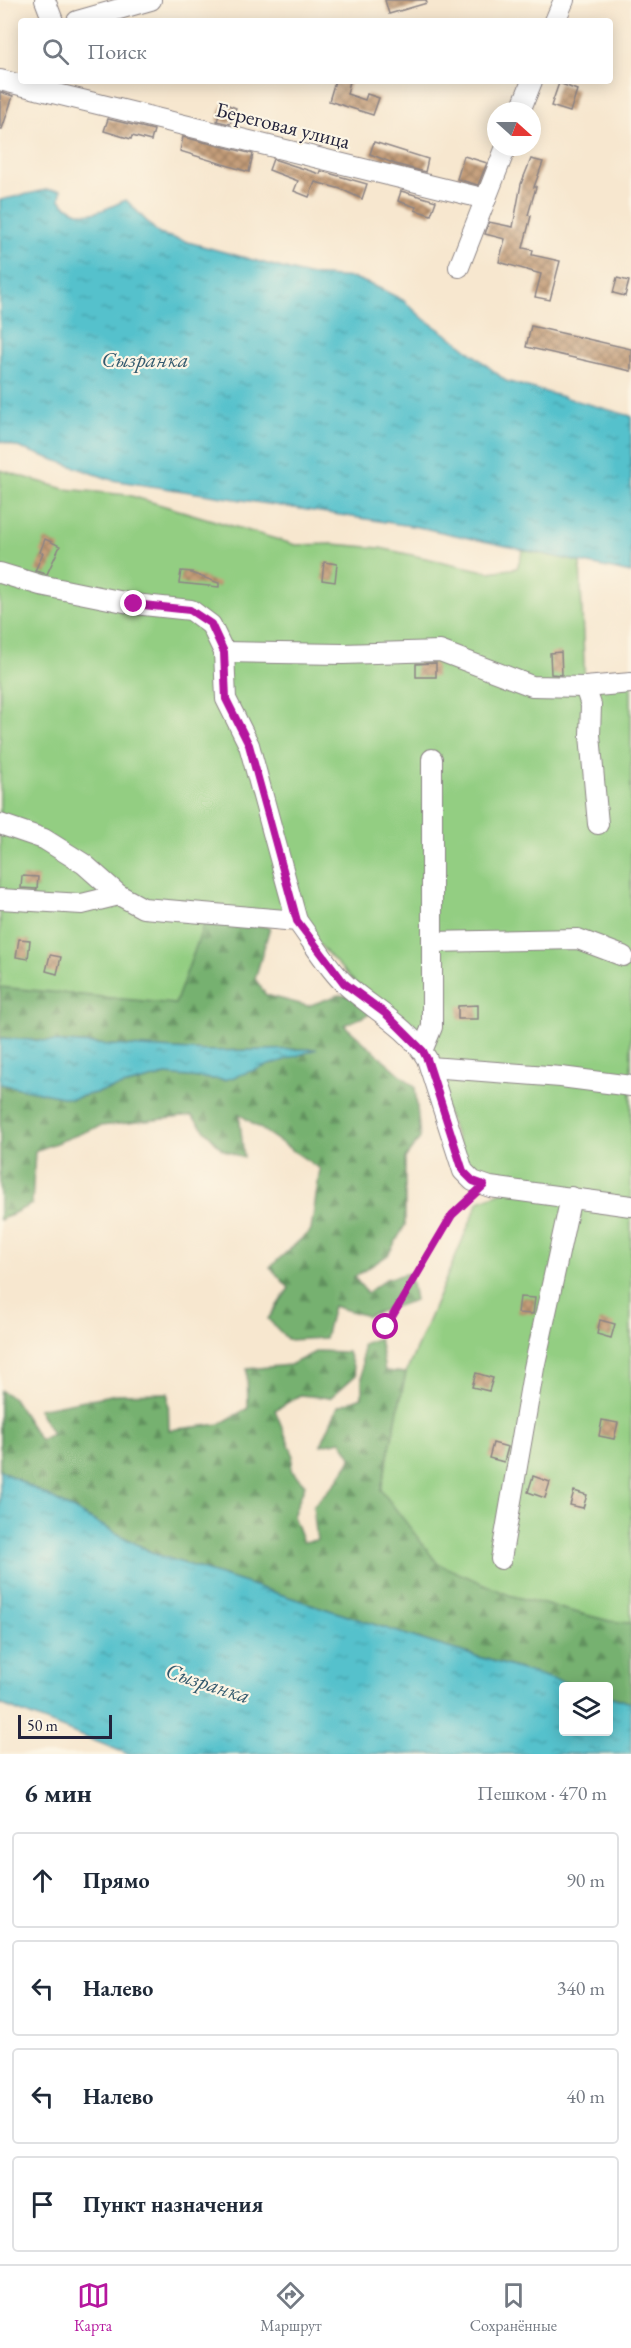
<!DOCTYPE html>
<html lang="ru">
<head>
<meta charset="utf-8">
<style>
  body { margin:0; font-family:"EB Garamond",serif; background:#f6f6f7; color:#1f2937 }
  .controls { position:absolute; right:18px; bottom:18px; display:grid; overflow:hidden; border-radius:6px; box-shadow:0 3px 15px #0003 }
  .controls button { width:54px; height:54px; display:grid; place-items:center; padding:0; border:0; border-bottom:2px solid #e0e1e3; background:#fff; color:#1f2937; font:30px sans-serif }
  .compass { position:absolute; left:487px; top:102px; width:54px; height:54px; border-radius:50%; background:#fff; box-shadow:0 3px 15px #0003; rotate:111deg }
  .scale { position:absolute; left:18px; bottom:15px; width:94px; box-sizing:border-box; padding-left:6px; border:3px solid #22223b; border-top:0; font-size:16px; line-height:21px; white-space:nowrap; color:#22223b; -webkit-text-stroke:4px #fcf5e5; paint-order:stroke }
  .stop { position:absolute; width:18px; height:18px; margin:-14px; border:4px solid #b5179e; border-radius:50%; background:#fff }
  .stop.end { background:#b5179e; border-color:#fff; box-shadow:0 2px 6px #0008 }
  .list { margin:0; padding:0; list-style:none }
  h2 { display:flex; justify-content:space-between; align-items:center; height:78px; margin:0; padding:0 24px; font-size:26px }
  h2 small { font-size:20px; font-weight:400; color:#747a83 }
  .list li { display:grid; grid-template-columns:39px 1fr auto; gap:18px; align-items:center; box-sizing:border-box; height:96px; margin:0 12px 12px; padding:0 12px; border:2px solid #e0e1e3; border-radius:6px }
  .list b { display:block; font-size:22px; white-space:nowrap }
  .list em { font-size:20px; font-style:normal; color:#747a83 }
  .icon { flex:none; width:33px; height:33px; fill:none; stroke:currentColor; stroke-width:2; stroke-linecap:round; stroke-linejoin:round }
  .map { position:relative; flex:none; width:631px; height:1754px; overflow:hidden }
  .search { position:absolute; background:#fff; box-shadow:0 3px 15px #0003; left:18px; right:18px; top:18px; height:66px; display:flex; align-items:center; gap:15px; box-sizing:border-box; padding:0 21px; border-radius:6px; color:#747a83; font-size:22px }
  .sheet { height:510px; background:#fff }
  nav { display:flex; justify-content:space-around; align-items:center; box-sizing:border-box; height:84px; border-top:2px solid #e0e1e3; background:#fff; font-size:16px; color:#747a83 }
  nav a { display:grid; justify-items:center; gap:3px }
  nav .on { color:#b5179e }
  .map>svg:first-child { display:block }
  .forest { fill:url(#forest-firs); stroke:#4c6a56; stroke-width:1.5 }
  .green { fill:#93ce82; stroke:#5a785e; stroke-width:1.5 }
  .water { fill:url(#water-ripples); stroke:#3b7284; stroke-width:1.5 }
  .building { fill:url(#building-cross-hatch) }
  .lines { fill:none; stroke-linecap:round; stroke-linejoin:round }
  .minor-casing { stroke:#8c8485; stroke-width:22 }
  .path { stroke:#8c8485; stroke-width:2; stroke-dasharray:4.5 4.5; stroke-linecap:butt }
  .minor { stroke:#fff; stroke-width:20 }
  .route { stroke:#b5179e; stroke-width:8 }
  .labels { text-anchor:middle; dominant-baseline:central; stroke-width:4.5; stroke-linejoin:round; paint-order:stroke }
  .street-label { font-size:21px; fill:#22223b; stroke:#fcf5e5 }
  .water-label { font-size:22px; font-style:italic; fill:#345a6e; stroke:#fcf5e5 }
</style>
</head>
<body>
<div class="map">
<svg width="631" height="1754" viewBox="0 0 631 1754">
  <defs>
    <pattern id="forest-firs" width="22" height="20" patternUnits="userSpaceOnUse" patternTransform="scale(1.5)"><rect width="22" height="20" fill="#76b170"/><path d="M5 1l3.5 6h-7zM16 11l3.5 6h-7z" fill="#60905d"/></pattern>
    <pattern id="water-ripples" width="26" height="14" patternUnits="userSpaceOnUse" patternTransform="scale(1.5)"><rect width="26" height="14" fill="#54c1cc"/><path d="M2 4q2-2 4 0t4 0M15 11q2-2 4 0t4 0" fill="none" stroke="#459ca7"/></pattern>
    <pattern id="building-cross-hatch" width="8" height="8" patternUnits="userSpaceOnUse" patternTransform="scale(1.5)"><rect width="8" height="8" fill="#c49d79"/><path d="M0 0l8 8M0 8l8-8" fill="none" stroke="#9f8064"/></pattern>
  </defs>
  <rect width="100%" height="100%" fill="#fcf5e5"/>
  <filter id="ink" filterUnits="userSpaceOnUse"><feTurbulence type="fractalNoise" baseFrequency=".0167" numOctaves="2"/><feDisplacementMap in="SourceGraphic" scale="12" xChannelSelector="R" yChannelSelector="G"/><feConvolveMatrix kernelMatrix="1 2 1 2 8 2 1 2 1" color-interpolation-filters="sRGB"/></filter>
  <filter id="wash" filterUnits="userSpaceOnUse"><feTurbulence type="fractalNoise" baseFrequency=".008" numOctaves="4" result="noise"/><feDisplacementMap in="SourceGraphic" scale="24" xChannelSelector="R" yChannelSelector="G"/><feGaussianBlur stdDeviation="1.35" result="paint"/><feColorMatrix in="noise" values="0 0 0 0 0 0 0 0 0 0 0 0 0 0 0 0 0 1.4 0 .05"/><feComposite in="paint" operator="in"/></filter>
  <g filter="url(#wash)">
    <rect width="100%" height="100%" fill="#f7e7cf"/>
    <g class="forest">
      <path d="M 205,921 L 270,927 L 255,979 L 266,995 L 308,1006 L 338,995 L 361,997 L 372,1013 L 344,1025 L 415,1087 L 420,1138 L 405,1158 L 405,1225 L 388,1255 L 354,1277 L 367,1293 L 386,1279 L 410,1273 L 415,1300 L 367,1316 L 333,1306 L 325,1338 L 288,1340 L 268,1319 L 289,1288 L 270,1267 L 311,1230 L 320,1169 L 239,1114 L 244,1158 L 222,1149 L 192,1116 L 100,1126 L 35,1151 L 32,1204 L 0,1220 L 0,1084 L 72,1099 L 166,1075 L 225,1080 L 314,1049 L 206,1051 L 0,1038 L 0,987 L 175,1004 Z"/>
      <path d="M 379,1338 L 385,1371 L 406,1373 L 381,1490 L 509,1595 L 610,1621 L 631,1623 L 631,1703 L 609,1696 L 608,1686 L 576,1686 L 432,1643 L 155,1554 L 0,1470 L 0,1390 L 13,1398 L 40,1440 L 52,1434 L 38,1409 L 116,1394 L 168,1393 L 169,1430 L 220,1424 L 248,1408 L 247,1369 L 290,1365 L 317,1351 L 348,1352 L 356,1375 L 330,1398 L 300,1395 L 275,1410 L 293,1454 L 291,1470 L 305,1485 L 293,1516 L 303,1542 L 317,1540 L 313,1506 L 337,1481 L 352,1458 L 341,1441 L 321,1445 L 338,1406 L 362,1397 L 362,1344 Z"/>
    </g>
    <path class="green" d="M 0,470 L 65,489 L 128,495 L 296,545 L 333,544 L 380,548 L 489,572 L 517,568 L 523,550 L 580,562 L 585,687 L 631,683 L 631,1623 L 610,1621 L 509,1595 L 438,1564 L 381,1490 L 406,1373 L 479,1201 L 508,1190 L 473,1181 L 427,1059 L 297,921 L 208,913 L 175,1004 L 0,987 Z"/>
    <g class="water">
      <path d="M 46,190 L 61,190 L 60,200 C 83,224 100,211 126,200 L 159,234 L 307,275 L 354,278 L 379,288 L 403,300 L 424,319 L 458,342 L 506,381 L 631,416 L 631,573 L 418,527 L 112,480 L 0,441 L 0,200 Z"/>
      <path d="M 0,1038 L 206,1051 L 317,1049 L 225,1080 L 166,1075 L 71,1099 L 0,1084 Z"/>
      <path d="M 0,1470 L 155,1554 L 432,1643 L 576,1686 L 564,1686 L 564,1732 L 608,1732 L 609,1696 L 631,1703 L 631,1754 L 128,1754 L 0,1704 Z"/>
    </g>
    <g id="blocks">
      <g class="building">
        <path d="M 385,0 L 426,0 L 427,3 L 389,14 Z"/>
        <path d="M 335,81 L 350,81 L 347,94 L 365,100 L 367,94 L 379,98 L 373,115 L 329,101 Z"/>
        <path d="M 559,83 L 577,90 L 570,112 L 551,106 Z"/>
        <path d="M 0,92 L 13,96 L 2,129 L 0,129 Z"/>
        <path d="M 223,103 L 236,108 L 230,124 L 217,121 Z"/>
        <path d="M 108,119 L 154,130 L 151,141 L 132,136 L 131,139 L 104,131 Z"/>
        <path d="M 183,137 L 253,154 L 249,172 L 180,151 Z"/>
        <path d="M 374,142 L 428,159 L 425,172 L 395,164 L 370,154 Z"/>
        <path d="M 464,156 L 487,163 L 478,185 L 457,179 Z"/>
        <path d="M 273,159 L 320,174 L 321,171 L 367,184 L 362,199 L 341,189 L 315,182 L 309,197 L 294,191 L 298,181 L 269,170 Z"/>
        <path d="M 531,159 L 543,162 L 534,187 L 536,187 L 528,215 L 531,216 L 523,248 L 533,250 L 532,255 L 560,261 L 550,300 L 535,297 L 541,274 L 499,262 L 505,239 L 485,234 L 489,222 L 513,227 L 521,184 Z"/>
        <path d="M 401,191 L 436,201 L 431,215 L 415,210 L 416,207 L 398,201 Z"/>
        <path d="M 617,278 L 629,281 L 625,296 L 613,293 Z"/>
        <path d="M 531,326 L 631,349 L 631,371 L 526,347 Z"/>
        <path d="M 45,539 L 60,546 L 47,574 L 35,571 L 43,553 L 40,552 Z"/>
        <path d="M 324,562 L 337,564 L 335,582 L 322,580 Z"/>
        <path d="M 181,571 L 192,572 L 191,573 L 219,583 L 219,587 L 179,583 Z"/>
        <path d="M 561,652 L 562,675 L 551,674 L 550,653 Z"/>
        <path d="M 436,663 L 436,677 L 416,677 L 416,664 Z"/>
        <path d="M 22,876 L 38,877 L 37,889 L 21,888 Z"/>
        <path d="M 19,939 L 30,940 L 28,959 L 16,957 Z"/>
        <path d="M 50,955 L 61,957 L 57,974 L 46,971 Z"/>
        <path d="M 478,1005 L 478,1019 L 458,1019 L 458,1006 Z"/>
        <path d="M 520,1297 L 535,1298 L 533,1314 L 518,1313 Z"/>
        <path d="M 600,1320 L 615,1324 L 611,1338 L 597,1334 Z"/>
        <path d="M 476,1373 L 493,1378 L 489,1391 L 472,1387 Z"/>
        <path d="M 602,1420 L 618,1423 L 614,1439 L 599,1436 Z"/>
        <path d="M 493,1443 L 508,1447 L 504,1462 L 489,1458 Z"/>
        <path d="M 533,1476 L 550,1482 L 545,1498 L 528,1492 Z"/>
        <path d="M 574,1491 L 587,1495 L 583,1508 L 570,1505 Z"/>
      </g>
    </g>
  </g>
  <g filter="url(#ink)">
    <use href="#blocks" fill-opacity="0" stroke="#8c8485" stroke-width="1.5"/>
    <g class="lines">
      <g class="minor-casing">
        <g id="minor">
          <path d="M 45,0 L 53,21"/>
          <path d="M 77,21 L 151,0"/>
          <path d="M 555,21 L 564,0"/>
          <path d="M 0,80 L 486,199"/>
          <path d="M 520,111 L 532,81"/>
          <path d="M 459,267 L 506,147"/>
          <path d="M 0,573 L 40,585 L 134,604 L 191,610 L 211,625 L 224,652 L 226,699 L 249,745 L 297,921"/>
          <path d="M 224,652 L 343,654 L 440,651 L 532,686 L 585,687 L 631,683"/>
          <path d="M 585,687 L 591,705 L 590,735 L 598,824"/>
          <path d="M 0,824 L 44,839 L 84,864 L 119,895 L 143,908 L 297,921 C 311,939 328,969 345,984 C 372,1009 408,1026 427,1059 L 463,1171 L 473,1181 L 490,1187 L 631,1206"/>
          <path d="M 0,899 L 82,904 L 119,895"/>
          <path d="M 432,942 L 578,939 L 623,956"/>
          <path d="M 422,1051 L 432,1027 L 432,759"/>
          <path d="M 430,1067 L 561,1077 L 631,1086"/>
          <path d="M 501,1559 L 534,1368 L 571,1197"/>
        </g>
      </g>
      <path class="path" d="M 386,1327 L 452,1215 L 471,1197"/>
      <use href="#minor" class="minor"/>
    </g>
  </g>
  <g class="lines" filter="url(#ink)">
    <path class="route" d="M 134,604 L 190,610 L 211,624 L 224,652 L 226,699 L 249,745 L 297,921 L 344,983 L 386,1014 L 423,1051 L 427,1059 L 463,1171 L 473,1181 L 484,1185 L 452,1215 L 386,1327"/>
  </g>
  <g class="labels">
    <g class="street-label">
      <text transform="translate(283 125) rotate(14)">Береговая улица</text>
    </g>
    <g class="water-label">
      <text x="145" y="359">Сызранка</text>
      <text transform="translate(208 1683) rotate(18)">Сызранка</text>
    </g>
  </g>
</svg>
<div class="controls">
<button><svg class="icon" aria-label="layers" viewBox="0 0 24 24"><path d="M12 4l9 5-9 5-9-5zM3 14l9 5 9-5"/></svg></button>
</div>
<svg class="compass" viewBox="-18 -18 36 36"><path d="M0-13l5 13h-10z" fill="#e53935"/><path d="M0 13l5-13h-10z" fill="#747a83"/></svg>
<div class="scale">50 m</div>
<div class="stop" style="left:386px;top:1327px"></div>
<div class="stop end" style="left:134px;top:604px"></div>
<div class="search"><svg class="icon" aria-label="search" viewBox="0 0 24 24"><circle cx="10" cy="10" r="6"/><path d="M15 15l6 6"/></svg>Поиск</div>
</div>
<section class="sheet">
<h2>6 мин<small>Пешком · 470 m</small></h2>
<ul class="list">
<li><svg class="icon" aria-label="ahead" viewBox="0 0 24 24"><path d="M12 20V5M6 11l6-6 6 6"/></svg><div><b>Прямо</b></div><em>90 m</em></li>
<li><svg class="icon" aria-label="left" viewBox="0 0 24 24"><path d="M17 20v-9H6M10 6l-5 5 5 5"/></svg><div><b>Налево</b></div><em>340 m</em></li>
<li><svg class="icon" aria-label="left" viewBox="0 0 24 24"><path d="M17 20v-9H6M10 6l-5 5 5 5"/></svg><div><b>Налево</b></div><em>40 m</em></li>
<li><svg class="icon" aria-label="arrive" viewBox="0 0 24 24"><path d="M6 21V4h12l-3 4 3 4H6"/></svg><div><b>Пункт назначения</b></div></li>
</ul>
</section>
<nav>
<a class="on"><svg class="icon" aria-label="map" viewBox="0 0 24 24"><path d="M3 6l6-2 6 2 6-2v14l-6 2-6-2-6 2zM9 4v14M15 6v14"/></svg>Карта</a>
<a><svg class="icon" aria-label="directions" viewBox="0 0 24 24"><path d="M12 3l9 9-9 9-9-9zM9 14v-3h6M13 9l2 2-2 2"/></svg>Маршрут</a>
<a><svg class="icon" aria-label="saved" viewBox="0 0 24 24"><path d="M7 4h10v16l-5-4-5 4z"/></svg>Сохранённые</a>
</nav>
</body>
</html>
